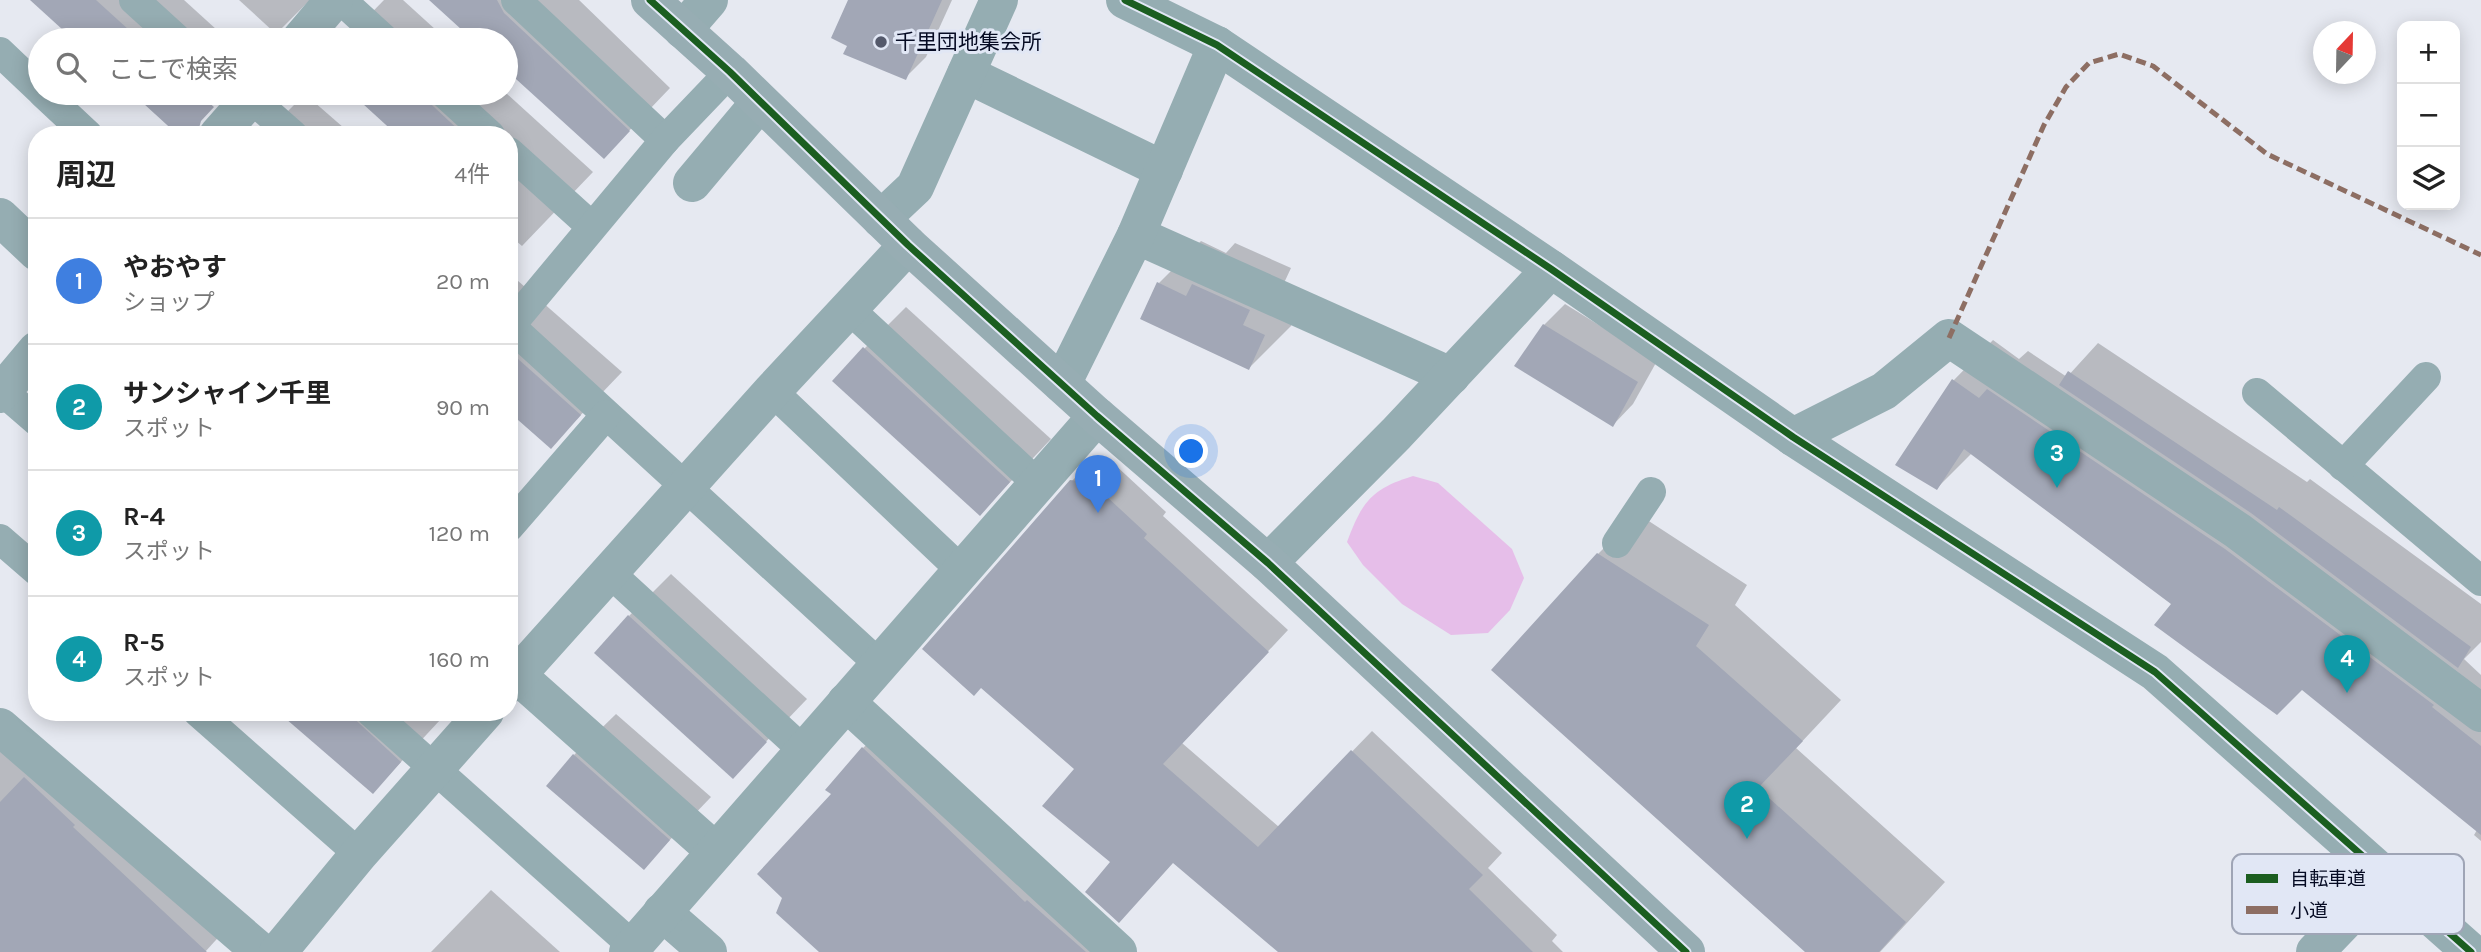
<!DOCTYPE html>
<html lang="ja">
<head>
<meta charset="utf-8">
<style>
  body { margin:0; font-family:Karla,"Noto Sans JP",sans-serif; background:#f6f6f6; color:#222 }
  .controls { position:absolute; right:21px; top:21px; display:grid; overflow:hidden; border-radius:14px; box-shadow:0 4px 18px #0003 }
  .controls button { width:63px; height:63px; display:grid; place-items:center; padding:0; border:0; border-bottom:2px solid #e0e0e0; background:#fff; color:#222; font:35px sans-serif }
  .compass { position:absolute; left:2313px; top:21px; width:63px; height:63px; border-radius:50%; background:#fff; box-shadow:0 4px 18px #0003; rotate:22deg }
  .you { position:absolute; left:1192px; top:452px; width:24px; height:24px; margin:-18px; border:5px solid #fff; border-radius:50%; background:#1a73e8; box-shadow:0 0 0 10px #1a73e833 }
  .badge { display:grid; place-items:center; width:46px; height:46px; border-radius:50%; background:#db2777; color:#fff; font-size:23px; font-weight:700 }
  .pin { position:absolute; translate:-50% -58px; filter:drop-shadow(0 2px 4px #0008) }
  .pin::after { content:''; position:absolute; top:37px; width:24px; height:21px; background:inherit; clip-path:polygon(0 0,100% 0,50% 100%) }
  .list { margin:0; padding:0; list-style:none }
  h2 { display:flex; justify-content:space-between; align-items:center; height:91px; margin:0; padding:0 28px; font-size:30px }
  h2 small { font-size:23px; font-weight:400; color:#767676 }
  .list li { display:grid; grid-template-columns:46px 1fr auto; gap:21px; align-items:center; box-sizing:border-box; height:126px; padding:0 28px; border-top:2px solid #e0e0e0 }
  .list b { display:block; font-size:26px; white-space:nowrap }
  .list p { margin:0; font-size:23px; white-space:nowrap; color:#767676 }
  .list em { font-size:23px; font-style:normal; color:#767676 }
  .icon { flex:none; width:38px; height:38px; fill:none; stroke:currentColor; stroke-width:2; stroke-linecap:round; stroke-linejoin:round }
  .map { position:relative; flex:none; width:2481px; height:952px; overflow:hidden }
  .search { position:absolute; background:#fff; box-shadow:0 4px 18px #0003; left:28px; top:28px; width:490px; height:77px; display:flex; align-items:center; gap:18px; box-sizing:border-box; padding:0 24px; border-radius:38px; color:#767676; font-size:26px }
  .panel { position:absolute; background:#fff; box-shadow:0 4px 18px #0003; left:28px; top:126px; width:490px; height:595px; border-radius:28px }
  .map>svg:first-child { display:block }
  .green { fill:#e6bee9 }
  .shadow { fill:#0003 }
  .building { fill:#a2a7b6 }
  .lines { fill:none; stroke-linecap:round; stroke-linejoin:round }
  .lane { stroke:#95adb2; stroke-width:30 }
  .street { stroke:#95adb2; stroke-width:38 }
  .secondary { stroke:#97adb3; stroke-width:38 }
  .quiet { stroke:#8d6e63; stroke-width:5; stroke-dasharray:10 5; stroke-linecap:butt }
  .cycleway-casing { stroke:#e1e7f5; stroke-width:11 }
  .cycleway { stroke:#1b5e20; stroke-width:7 }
  .poi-dot { fill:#54596b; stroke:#e1e7f5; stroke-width:2.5 }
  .labels { text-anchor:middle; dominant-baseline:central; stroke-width:6; stroke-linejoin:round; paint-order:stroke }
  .poi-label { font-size:21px; fill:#060b23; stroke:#e1e7f5; text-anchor:start }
  .key { fill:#e1e7f5; stroke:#9fa5b6; stroke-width:2 }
  .key-label { font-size:19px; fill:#060b23 }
</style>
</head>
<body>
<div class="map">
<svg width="2481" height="952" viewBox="0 0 2481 952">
  <rect width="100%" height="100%" fill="#e6e9f1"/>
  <path class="green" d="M 1413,476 L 1438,483 L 1512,549 L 1524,578 L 1510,610 L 1488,633 L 1451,635 L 1402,604 L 1363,565 L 1347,542 C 1362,502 1371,489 1413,476 Z"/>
  <g class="shadow">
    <path d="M 33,0 L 184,0 L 228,40 L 77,40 Z"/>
    <path d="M 239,0 L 310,0 L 276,34 Z"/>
    <path d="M 384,0 L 403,0 L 447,40 L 345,40 Z"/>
    <path d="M 432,0 L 579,0 L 670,88 L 604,157 L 506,68 L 506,40 L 476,40 Z"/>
    <path d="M 849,0 L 952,0 L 926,57 L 905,78 L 849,45 Z"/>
    <path d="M 134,93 L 219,93 L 179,133 Z"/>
    <path d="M 353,93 L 506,93 L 593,172 L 522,246 L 509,235 L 509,135 L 399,135 Z"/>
    <path d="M 305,94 L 352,135 L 264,135 Z"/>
    <path d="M 1201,241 L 1226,253 L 1235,243 L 1291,268 L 1284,283 L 1306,293 L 1291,326 L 1249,368 L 1159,283 Z"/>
    <path d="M 509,273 L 622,372 L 551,446 L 509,409 Z"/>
    <path d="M 1565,304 L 1657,361 L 1633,404 L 1613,425 L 1544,325 Z"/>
    <path d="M 906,307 L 1051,439 L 980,514 L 864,349 Z"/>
    <path d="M 1993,340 L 2019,359 L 2028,351 L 2067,377 L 2098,343 L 2307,482 L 2310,479 L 2481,604 L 2481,642 L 2464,659 L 2481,675 L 2481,841 L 2474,835 L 2477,830 L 2302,688 L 2174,604 L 1972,453 L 1937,488 L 1898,464 L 1954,380 Z"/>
    <path d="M 1092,460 L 1113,463 L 1166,512 L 1163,516 L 1288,630 L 1182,743 L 1279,827 L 1372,731 L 1502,853 L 1488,868 L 1557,935 L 1552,941 L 1563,952 L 1281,952 L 1174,861 L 1119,921 L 1113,862 L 1076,769 L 1072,481 Z"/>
    <path d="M 1638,514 L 1747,585 L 1735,605 L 1841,700 L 1796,748 L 1945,882 L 1880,952 L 1807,952 L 1598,554 Z"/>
    <path d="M 671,574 L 807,699 L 733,776 L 629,616 Z"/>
    <path d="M 281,712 L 434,712 L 441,719 L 373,792 Z"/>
    <path d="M 616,714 L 711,797 L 643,868 L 574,755 Z"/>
    <path d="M 0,720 L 226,929 L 205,952 L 0,952 Z"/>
    <path d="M 884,728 L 1131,952 L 822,952 L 833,794 L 863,748 Z"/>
    <path d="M 491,890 L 560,952 L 431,952 Z"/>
  </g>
  <g class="building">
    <path d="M 30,0 L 96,0 L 140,40 L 74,40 Z"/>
    <path d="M 429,0 L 497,0 L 504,13 L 630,131 L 604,159 L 506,70 L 506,40 L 473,40 Z"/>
    <path d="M 848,0 L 942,0 L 906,80 L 843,54 L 847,46 L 831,38 Z"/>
    <path d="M 132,93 L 198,93 L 214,107 L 201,121 L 197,135 L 178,135 Z"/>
    <path d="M 351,93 L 419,93 L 464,135 L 397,135 Z"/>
    <path d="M 1157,282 L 1186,296 L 1192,284 L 1250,310 L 1243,325 L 1265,335 L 1249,370 L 1140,319 Z"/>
    <path d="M 1543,324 L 1638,382 L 1613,427 L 1514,366 Z"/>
    <path d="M 863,347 L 1010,482 L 980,516 L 832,381 Z"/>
    <path d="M 509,351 L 581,415 L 551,449 L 509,412 Z"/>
    <path d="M 2068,371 L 2277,510 L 2279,507 L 2471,647 L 2458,668 L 2251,513 L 2059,385 Z"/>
    <path d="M 1952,379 L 1979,398 L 1987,389 L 2225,549 L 2434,705 L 2432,707 L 2481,746 L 2481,835 L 2302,690 L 2277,715 L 2154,625 L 2171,604 L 1964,449 L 1937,490 L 1895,465 Z"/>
    <path d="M 1070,480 L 1092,483 L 1147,534 L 1144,538 L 1269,652 L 1163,764 L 1258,847 L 1351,750 L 1483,875 L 1469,889 L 1533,952 L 1278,952 L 1173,863 L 1119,923 L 1085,892 L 1110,862 L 1042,806 L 1074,769 L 981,688 L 974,696 L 922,649 Z"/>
    <path d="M 1597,553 L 1709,625 L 1696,646 L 1803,741 L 1758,788 L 1906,922 L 1879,952 L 1805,952 L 1491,670 Z"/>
    <path d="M 628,615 L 767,742 L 733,779 L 594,653 Z"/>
    <path d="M 278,712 L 347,712 L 401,762 L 373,794 Z"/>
    <path d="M 862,747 L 1025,902 L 1027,900 L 1086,952 L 819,952 L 776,913 L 782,898 L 757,874 L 831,794 L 825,790 Z"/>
    <path d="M 573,754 L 670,840 L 644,870 L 546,786 Z"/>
    <path d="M 24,777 L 75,825 L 73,827 L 207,952 L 0,952 L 0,802 Z"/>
  </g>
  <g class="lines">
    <g class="lane">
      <path d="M 134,0 L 178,40"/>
      <path d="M 341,0 L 385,40"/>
      <path d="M 516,0 L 665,140"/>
      <path d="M 0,52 L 40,90"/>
      <path d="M 43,93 L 88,135"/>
      <path d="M 444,93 L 490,135"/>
      <path d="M 251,98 L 293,135"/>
      <path d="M 509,152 L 591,226"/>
      <path d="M 848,308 L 1037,483"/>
      <path d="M 509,325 L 878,663"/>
      <path d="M 510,326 L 665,140 L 730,72"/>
      <path d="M 2,391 L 37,421"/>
      <path d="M 772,391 L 961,570"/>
      <path d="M 2257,393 L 2481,581"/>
      <path d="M 2343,466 L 2426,377"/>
      <path d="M 509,527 L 606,415"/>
      <path d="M 0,539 L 37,571"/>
      <path d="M 1617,543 L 1651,492"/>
      <path d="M 610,573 L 803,750"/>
      <path d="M 198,712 L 359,854"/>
      <path d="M 371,712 L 633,946"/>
    </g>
    <g class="street">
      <path d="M 1125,0 L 1217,45 L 1551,269 L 1793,437 L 2155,672 L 2471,952"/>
      <path d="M 683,30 L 709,0"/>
      <path d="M 300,40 L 334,0"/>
      <path d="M 966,74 L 1164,170"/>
      <path d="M 218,135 L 255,93"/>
      <path d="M 692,183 L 760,102"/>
      <path d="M 0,217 L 37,252"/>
      <path d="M 881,219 L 915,187 L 999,0"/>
      <path d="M 1136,235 L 1451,376"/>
      <path d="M 1062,384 L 1136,235 L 1217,45"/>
      <path d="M 0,394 L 37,350"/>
      <path d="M 1793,437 L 1884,391 L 1949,338 L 2238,531 L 2481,713"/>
      <path d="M 1268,563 L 1396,434 L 1551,269"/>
      <path d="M 509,668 L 715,851"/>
      <path d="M 509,684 L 772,391 L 908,245"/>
      <path d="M 846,702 L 1118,952"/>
      <path d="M 0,727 L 261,952"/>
      <path d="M 662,912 L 708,952"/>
      <path d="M 278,952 L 359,854 L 485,712"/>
      <path d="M 628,952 L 1097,416"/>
      <path d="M 2315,952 L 2388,876"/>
    </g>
    <path class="secondary" d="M 650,0 L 730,72 L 908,245 L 1097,416 L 1268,563 L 1686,952"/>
    <path class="quiet" d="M 1949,338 L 2044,125 L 2066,87 L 2089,63 L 2119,54 L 2153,66 L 2267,154 L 2481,255"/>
    <g class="cycleway-casing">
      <g id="cycleway">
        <path d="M 650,0 L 730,72 L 908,245 L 1097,416 L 1268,563 L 1686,952"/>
        <path d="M 1125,0 L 1217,45 L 1551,269 L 1793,437 L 2155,672 L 2471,952"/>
      </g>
    </g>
    <use href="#cycleway" class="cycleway"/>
  </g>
  <circle class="poi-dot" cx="881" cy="42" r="7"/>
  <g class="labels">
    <g class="poi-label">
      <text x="895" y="42">千里団地集会所</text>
    </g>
  </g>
  <rect x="2232" y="854" width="232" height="80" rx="10" class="key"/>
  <rect x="2246" y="874" width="32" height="9" fill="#1b5e20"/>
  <rect x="2246" y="906" width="32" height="8" fill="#8d6e63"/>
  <g class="key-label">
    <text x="2290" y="885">自転車道</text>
    <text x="2290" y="917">小道</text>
  </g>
</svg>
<div class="controls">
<button>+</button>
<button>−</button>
<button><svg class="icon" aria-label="layers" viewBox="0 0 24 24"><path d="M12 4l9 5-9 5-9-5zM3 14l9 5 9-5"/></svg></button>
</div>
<svg class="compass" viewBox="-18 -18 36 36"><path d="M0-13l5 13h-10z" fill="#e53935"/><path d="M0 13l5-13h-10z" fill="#767676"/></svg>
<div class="you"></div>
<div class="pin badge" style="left:1098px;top:513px;background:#3f7fe0">1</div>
<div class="pin badge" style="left:1747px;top:839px;background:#0f9aa8">2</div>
<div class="pin badge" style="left:2057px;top:488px;background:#0f9aa8">3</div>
<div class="pin badge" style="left:2347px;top:693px;background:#0f9aa8">4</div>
<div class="search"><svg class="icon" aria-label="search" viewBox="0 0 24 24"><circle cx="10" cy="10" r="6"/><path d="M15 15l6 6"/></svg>ここで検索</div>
<section class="panel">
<h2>周辺<small>4件</small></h2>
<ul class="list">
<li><span class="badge" style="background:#3f7fe0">1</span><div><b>やおやす</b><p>ショップ</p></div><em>20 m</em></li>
<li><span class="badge" style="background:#0f9aa8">2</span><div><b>サンシャイン千里</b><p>スポット</p></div><em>90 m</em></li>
<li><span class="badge" style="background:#0f9aa8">3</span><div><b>R-4</b><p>スポット</p></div><em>120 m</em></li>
<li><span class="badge" style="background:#0f9aa8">4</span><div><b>R-5</b><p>スポット</p></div><em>160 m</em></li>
</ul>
</section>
</div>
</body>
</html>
